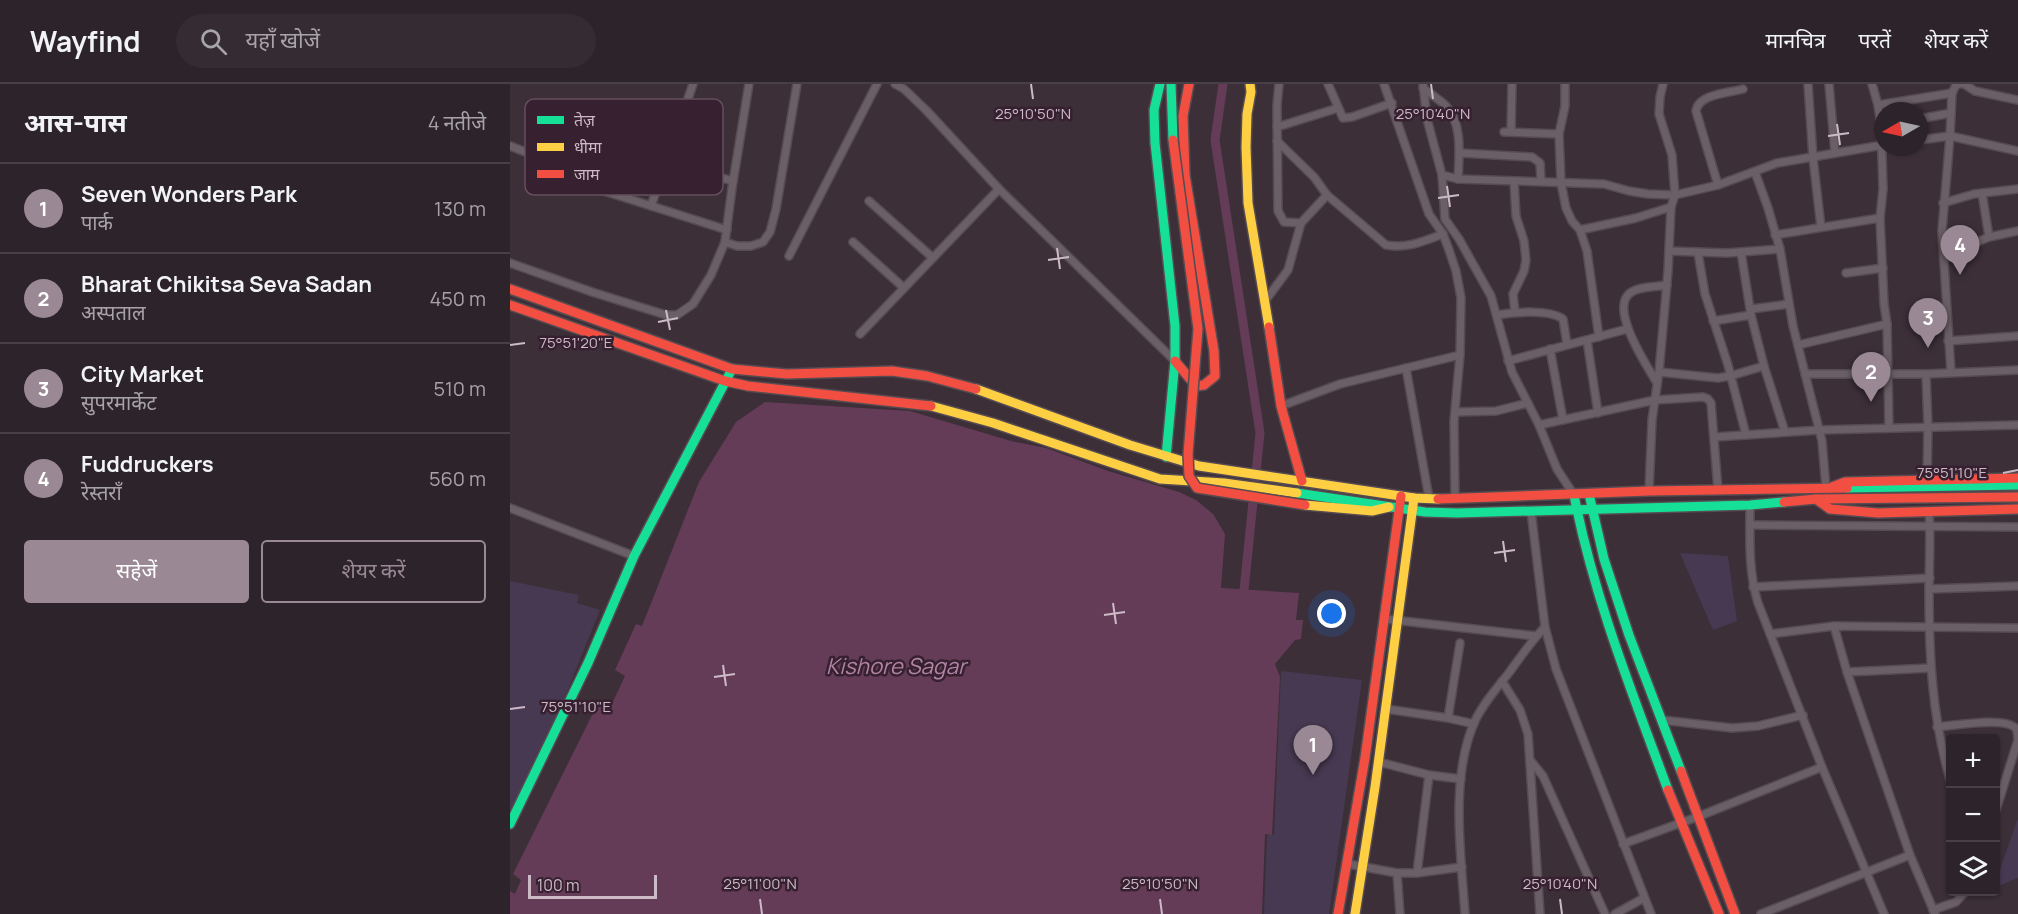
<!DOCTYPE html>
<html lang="hi">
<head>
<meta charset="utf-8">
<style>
  body { margin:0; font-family:Manrope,"Noto Sans Devanagari",sans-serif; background:#352b32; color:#f1f3f6 }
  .controls { position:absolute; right:18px; bottom:18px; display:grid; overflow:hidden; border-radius:6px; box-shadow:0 2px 4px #0004 }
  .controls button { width:54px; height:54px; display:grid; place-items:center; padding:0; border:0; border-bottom:2px solid #484047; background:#2d232a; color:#f1f3f6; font:30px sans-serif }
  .compass { position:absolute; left:1364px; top:18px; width:54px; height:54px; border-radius:50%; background:#2d232a; box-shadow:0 2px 4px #0004; rotate:261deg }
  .scale { position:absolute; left:18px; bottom:15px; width:129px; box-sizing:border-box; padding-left:6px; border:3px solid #ccbac6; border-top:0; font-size:16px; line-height:21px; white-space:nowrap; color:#ccbac6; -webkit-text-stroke:4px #372131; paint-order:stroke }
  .you { position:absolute; left:822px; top:530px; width:21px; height:21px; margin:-15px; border:4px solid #fff; border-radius:50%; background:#1a73e8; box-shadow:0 0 0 9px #1a73e833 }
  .badge { display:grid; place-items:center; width:39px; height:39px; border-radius:50%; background:#9a8994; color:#fff; font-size:20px; font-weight:700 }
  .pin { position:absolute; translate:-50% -50px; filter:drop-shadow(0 2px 3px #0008) }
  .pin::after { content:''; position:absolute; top:32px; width:21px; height:18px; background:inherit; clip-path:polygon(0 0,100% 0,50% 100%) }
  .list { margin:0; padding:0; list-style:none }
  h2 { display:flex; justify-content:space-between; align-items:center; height:78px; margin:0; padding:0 24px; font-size:26px }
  h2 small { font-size:20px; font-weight:400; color:#a7a4a8 }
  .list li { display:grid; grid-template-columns:39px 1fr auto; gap:18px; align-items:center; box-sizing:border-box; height:90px; padding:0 24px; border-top:2px solid #484047 }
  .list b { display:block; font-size:22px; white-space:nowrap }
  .list p { margin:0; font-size:20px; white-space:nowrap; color:#a7a4a8 }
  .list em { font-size:20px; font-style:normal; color:#a7a4a8 }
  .actions { display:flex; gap:12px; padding:18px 24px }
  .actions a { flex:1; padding:14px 0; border:2px solid #9a8994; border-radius:6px; text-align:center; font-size:21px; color:#9a8994 }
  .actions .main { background:#9a8994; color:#fff }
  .icon { flex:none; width:33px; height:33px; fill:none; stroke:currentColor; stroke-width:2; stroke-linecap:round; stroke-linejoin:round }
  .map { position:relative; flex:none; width:1508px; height:830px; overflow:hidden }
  header { display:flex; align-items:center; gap:36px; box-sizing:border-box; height:84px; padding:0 30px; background:#2d232a; border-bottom:2px solid #484047 }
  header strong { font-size:28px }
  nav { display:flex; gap:33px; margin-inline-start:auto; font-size:21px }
  .search { width:420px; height:54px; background:#352b32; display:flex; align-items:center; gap:15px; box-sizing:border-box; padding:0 21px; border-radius:33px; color:#a7a4a8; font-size:22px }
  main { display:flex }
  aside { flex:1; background:#2d232a }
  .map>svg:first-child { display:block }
  .green { fill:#473951 }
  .water { fill:#643c58 }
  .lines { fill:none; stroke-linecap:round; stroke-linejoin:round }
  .canal { stroke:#643c58; stroke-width:9 }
  .street-casing { stroke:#554b51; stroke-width:10 }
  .fast-casing { stroke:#554b51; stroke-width:12 }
  .slow-casing { stroke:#554b51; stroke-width:12 }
  .jam-casing { stroke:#554b51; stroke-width:12 }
  .street { stroke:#6a5f66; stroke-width:7 }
  .fast { stroke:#16e098; stroke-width:9 }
  .slow { stroke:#ffcf43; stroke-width:9 }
  .jam { stroke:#f24e42; stroke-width:9 }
  .jam-bridge-casing { stroke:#554b51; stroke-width:12; stroke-linecap:butt }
  .jam-bridge { stroke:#f24e42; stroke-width:9 }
  .ticks { fill:none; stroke:#ccbac6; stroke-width:2 }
  .labels { text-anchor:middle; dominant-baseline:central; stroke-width:5; stroke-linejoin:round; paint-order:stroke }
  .water-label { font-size:22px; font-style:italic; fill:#b183a4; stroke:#372131 }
  .key { fill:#372131; stroke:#644f5e; stroke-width:1.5 }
  .key-label { font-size:16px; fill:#ccbac6 }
  .ticks-label { font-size:15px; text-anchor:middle; fill:#ccbac6; stroke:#372131; stroke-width:5; stroke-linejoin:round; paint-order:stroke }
</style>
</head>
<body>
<header>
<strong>Wayfind</strong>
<div class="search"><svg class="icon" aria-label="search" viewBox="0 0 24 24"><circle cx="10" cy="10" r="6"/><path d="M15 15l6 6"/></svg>यहाँ खोजें</div>
<nav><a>मानचित्र</a><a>परतें</a><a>शेयर करें</a></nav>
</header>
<main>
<aside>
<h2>आस-पास<small>4 नतीजे</small></h2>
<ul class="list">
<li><span class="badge">1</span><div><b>Seven Wonders Park</b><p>पार्क</p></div><em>130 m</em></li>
<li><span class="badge">2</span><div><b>Bharat Chikitsa Seva Sadan</b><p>अस्पताल</p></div><em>450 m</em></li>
<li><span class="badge">3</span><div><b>City Market</b><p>सुपरमार्केट</p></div><em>510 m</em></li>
<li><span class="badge">4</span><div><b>Fuddruckers</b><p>रेस्तराँ</p></div><em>560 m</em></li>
</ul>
<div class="actions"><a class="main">सहेजें</a><a>शेयर करें</a></div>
</aside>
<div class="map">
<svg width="1508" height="830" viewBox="0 0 1508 830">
  <rect width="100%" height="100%" fill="#3c2f38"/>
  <g class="green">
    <path d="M 1170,469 L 1218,472 L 1227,537 L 1203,546 Z"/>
    <path d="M 0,497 L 69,511 L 67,519 L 90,526 L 36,660 L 0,728 Z"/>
    <path d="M 771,587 L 852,596 L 819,830 L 754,830 L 757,751 L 764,751 Z"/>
    <path d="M 1508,734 L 1508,794 L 1486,803 L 1486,797 Z"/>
  </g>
  <path class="water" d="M 255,318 L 400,327 L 501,357 L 536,364 L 598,387 L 669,408 L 686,416 L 703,430 L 715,450 L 711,504 L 789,509 L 786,536 L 793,536 L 791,555 L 785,556 L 765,580 L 770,593 L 762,751 L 755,750 L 752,830 L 0,830 L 0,807 L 5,810 L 11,796 L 3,790 L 89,617 L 100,624 L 115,592 L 105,586 L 126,540 L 132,542 L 189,398 L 226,338 Z"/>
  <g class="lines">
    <path class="canal" d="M 713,0 L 705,56 L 750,349 L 733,516"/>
    <g class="street-casing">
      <g id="street">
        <path d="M 385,0 L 394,5 L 416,26 L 489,105 L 665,277"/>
        <path d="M 769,0 L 767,21 L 768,127 L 774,138 L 791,139"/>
        <path d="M 818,0 L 833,34 L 842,33 L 882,19"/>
        <path d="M 874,0 L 919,130 L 933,150 L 939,166 L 946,187 L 951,214 L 950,271 L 944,337 L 945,414"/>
        <path d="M 913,0 L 917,35 L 932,91 L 935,135 L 949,155 L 981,212 L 1002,288 L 1029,341 L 1047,385 L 1064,411"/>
        <path d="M 1055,0 L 1055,22 L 1049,50 L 1051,99 L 1056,124 L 1062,137 L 1070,146 L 1077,167 L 1089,253"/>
        <path d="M 1298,0 L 1303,74 L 1311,143"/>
        <path d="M 1319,0 L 1325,69"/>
        <path d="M 1362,0 L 1368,21 L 1371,41 L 1373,105 L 1370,134 L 1374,220 L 1377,240 L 1379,344"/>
        <path d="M 1454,0 L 1465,7 L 1508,16"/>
        <path d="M 913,4 C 920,10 929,15 936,22 C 953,40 949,71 948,95"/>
        <path d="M 1368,21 L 1442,9"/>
        <path d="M 1409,35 L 1441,29"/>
        <path d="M 767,43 L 828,24"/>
        <path d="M 994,48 L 1049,50"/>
        <path d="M 1001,48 L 1002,0"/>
        <path d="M 1409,56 L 1440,52 L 1508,67"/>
        <path d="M 767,57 L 804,93 L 817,111 L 876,161 C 897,165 914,157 933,150"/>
        <path d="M 0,62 L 26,72"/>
        <path d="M 950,69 L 1022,73 L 1030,79 L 1031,97"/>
        <path d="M 156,79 L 223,97"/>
        <path d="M 1245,88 L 1258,124 L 1270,165 L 1283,242 L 1312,357 L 1316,404"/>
        <path d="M 932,91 L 948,95 L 1094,100 L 1119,107 L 1138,110 L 1165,111 L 1208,101 L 1267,79 L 1373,61"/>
        <path d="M 1004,97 L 1006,132 L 1014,157 L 1016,176 L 1014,187 L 1003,210 L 1005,228"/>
        <path d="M 1208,101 L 1186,27 C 1188,10 1219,9 1233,5"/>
        <path d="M 94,107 L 217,146"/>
        <path d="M 1472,109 L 1479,153"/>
        <path d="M 359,117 L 423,174"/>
        <path d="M 1433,119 L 1464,110 L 1508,105"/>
        <path d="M 141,122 L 183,0"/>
        <path d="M 1070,146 L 1126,134 L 1161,123"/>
        <path d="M 1265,151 L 1370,134"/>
        <path d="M 215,158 L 227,162 L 241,162 L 253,158 L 260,148 L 266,125 L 287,0"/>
        <path d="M 343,158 L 394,204"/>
        <path d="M 1159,167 L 1217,169 L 1270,165"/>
        <path d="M 1231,168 L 1241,231 L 1254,282 L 1275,348"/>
        <path d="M 1188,169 L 1195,210 L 1218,281 L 1236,351"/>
        <path d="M 279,172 L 367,0"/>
        <path d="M 1434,172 L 1479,153 L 1508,147"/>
        <path d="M 0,179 L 82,208 L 156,231 L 167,231 L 183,220 L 201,191 L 215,158 L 222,104 L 239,0"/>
        <path d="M 1336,189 L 1373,184"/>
        <path d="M 755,217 L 778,186 L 791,139 L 817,111"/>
        <path d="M 1241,225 L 1279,220"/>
        <path d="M 987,231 C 1004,228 1039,225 1053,235 L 1057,260"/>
        <path d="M 1203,237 L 1241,231"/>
        <path d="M 350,250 L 489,105"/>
        <path d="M 1077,256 L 1088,329"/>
        <path d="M 1438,257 L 1508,252"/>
        <path d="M 1288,261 L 1377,240"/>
        <path d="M 1040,265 L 1053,336"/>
        <path d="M 998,277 L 1117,245"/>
        <path d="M 896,284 L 919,414"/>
        <path d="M 1149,288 L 1208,294 L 1220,292 L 1254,282"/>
        <path d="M 1441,288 L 1432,147 L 1440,52 L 1442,9 L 1446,1 L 1450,0"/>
        <path d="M 1295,290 L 1416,290 L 1508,286"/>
        <path d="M 1416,290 L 1418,343 L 1417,395"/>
        <path d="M 1147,299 C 1137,282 1099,225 1120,209 C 1129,202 1146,203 1157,201"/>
        <path d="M 771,322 L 830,300 L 950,271"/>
        <path d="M 945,328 L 986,327 L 1018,319"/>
        <path d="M 1029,341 L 1145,316 L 1193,313 L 1198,315 L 1201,319 L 1208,406"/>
        <path d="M 1205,353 L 1309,346 L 1508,341"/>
        <path d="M 1139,407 L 1142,336 L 1149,288 L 1158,187 L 1161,123 L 1165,111 L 1162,71 L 1149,30 L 1150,13 L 1153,0"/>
        <path d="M 1240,421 C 1240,453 1238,487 1248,519 L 1312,683 L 1374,830"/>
        <path d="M 0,424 L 124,472"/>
        <path d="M 1021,427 L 1035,543 L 1046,585 L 1141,830"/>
        <path d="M 1419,428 C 1421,454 1419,480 1419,507 C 1419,571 1422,633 1440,695"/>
        <path d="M 1240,441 L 1508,443"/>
        <path d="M 1243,503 L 1420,494"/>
        <path d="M 1419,505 L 1508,502"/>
        <path d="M 875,535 L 1026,552"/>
        <path d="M 1324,542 L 1337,588 L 1400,771 L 1425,830"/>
        <path d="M 1260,550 L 1324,542 L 1508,544"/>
        <path d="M 1337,588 L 1421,584"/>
        <path d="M 992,597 L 1010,626 L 1018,650 L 1030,830"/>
        <path d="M 876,625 L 938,634 L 964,640"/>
        <path d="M 938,634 L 950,559"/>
        <path d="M 1152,636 L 1222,644 L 1248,642 L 1293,631"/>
        <path d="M 1427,643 C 1442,642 1499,631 1507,646 C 1507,647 1508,654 1508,656 L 1486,726"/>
        <path d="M 1020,676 L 1033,692 L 1095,830"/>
        <path d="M 869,678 L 919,691 L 951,695"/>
        <path d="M 1113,760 L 1187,733 L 1312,683"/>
        <path d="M 838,780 L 887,789 L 907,789 L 952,783"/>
        <path d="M 887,789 L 890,830"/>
        <path d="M 907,789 L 919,691"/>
        <path d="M 1423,826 L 1446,818 L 1455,808"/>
        <path d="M 955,830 C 951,771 940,695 964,639 C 972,621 986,605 998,590 C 1010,574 1021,557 1035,543"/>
        <path d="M 1105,830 L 1134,814"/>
        <path d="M 1251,830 L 1400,771"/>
      </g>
    </g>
    <g class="fast-casing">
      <g id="fast">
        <path d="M 650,0 L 644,26 L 645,59 L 665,242 L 665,277 L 656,373"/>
        <path d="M 661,0 L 663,56"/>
        <path d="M 1337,404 L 1508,401"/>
        <path d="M 787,409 L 915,428 L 947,429 L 1240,421 L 1274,418"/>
        <path d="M 1079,410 L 1094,475 L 1119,551 L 1171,687"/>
        <path d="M 1064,411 C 1084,514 1122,608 1158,706"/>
        <path d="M 0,740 L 78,579 L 124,472 L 222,285"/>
      </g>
    </g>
    <g class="slow-casing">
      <g id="slow">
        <path d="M 740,0 L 741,8 L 737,30 L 736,63 L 738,119 L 759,243"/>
        <path d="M 466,305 L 620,361 L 689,382 L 904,414 L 928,415"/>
        <path d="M 421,322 L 483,339 L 650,395 L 714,399 L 787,409"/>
        <path d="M 795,421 L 862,427 L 879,423"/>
        <path d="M 845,830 L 865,703 L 904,414"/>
      </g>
    </g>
    <g class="jam-casing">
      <g id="jam">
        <path d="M 0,205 L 222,285 L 277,290 L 382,287 L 417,292 L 466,305"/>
        <path d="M 0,221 L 215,297 L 238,302 L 421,322"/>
        <path d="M 759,243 L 771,322 L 792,397"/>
        <path d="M 665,277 L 686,302 L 694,301 L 705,292 L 704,267 L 675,91 L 673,32 L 679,0"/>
        <path d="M 1322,403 L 1335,398 L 1508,394"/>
        <path d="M 928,415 L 1139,407 L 1337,404"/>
        <path d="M 1306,415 L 1320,425 L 1368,429 L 1508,425"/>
        <path d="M 1274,418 L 1306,415 L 1508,413"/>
        <path d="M 1171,687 L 1225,830"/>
        <path d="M 1158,706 L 1209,830"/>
        <path d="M 828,830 L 855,674 L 891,412"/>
      </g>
    </g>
    <use href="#street" class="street"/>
    <use href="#fast" class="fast"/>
    <use href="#slow" class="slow"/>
    <use href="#jam" class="jam"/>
    <g class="jam-bridge-casing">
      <path id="jam-bridge" d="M 663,56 L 688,245 L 678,370 L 679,392 L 687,404 L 795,421"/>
    </g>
    <use href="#jam-bridge" class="jam-bridge"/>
  </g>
  <path class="ticks" d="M 521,0 L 523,15M 921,0 L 923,15M 1327,40 L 1330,61M 1318,52 L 1339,49M 937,102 L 940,123M 928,114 L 949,111M 547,164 L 550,185M 538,176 L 559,173M 156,226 L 160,246M 148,238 L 168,234M 0,261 L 15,259M 1493,389 L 1508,386M 993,457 L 996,478M 984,469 L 1005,466M 603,519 L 606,540M 594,531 L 615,528M 213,581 L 216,602M 204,593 L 225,590M 0,625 L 15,623M 250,815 L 252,830M 650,815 L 652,830M 1050,815 L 1052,830"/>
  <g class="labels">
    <g class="water-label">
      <text x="386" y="582">Kishore Sagar</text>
    </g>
  </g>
  <rect x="15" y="15" width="198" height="96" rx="9" class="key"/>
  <rect x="27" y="32" width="27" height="8" fill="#16e098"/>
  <rect x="27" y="59" width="27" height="8" fill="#ffcf43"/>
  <rect x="27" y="86" width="27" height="8" fill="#f24e42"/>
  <g class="key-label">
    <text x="64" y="42">तेज़</text>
    <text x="64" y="69">धीमा</text>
    <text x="64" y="96">जाम</text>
  </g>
  <g class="ticks-label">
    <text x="523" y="35">25°10'50"N</text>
    <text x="923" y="35">25°10'40"N</text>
    <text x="66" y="264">75°51'20"E</text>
    <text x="1442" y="394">75°51'10"E</text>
    <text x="66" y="628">75°51'10"E</text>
    <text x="250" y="805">25°11'00"N</text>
    <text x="650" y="805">25°10'50"N</text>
    <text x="1050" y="805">25°10'40"N</text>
  </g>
</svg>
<div class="controls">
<button>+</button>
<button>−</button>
<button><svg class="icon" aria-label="layers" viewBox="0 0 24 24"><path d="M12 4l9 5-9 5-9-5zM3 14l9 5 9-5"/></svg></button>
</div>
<svg class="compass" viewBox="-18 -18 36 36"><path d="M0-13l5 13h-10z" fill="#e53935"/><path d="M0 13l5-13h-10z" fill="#a7a4a8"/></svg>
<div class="scale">100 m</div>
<div class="you"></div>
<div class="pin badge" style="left:803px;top:691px">1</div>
<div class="pin badge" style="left:1361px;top:318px">2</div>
<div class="pin badge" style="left:1418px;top:264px">3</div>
<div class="pin badge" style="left:1450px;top:191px">4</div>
</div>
</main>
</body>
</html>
